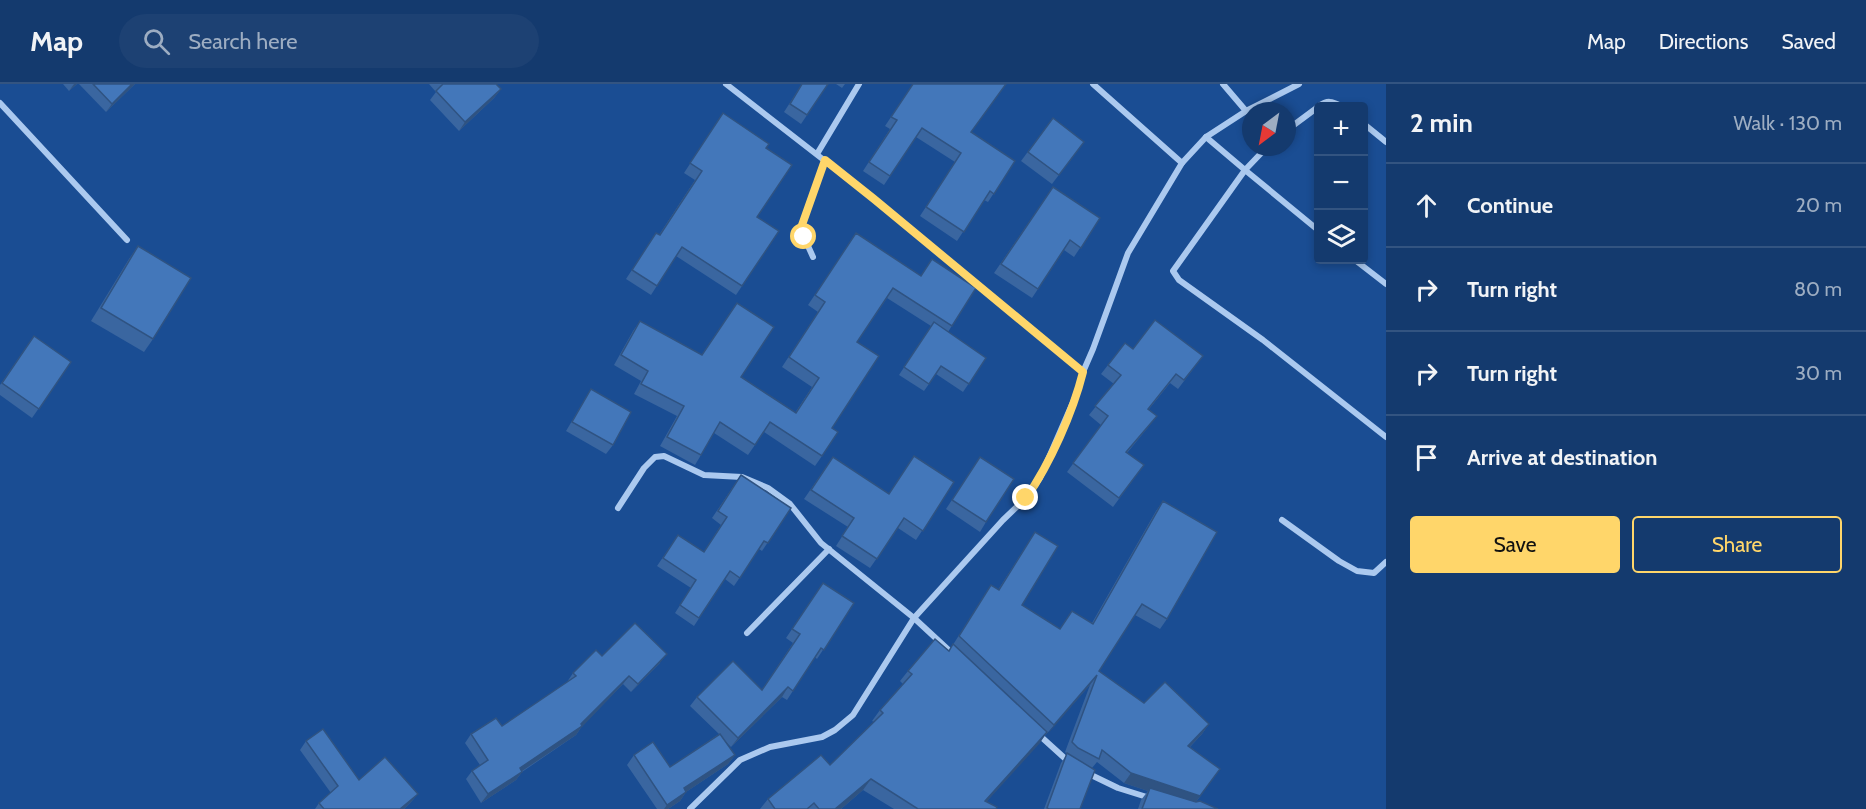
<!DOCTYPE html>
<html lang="en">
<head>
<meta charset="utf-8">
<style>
  body { margin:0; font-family:Cabin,sans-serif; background:#1d4173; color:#f1f3f6 }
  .controls { position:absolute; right:18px; top:18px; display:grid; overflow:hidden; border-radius:6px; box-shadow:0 3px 9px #0003 }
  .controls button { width:54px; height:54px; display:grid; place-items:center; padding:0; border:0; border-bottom:2px solid #335481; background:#143a6e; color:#f1f3f6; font:30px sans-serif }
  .compass { position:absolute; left:1242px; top:18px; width:54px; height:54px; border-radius:50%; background:#143a6e; box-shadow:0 3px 9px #0003; rotate:212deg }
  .stop { position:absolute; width:18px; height:18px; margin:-14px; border:4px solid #ffd66a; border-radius:50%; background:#fff }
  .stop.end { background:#ffd66a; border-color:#fff; box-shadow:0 2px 6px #0008 }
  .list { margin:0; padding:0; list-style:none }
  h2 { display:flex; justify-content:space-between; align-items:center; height:78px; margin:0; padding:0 24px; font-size:26px }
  h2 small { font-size:20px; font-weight:400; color:#9dadc2 }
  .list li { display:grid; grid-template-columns:39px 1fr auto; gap:18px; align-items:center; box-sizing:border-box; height:84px; padding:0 24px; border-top:2px solid #335481 }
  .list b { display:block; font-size:22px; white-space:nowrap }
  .list em { font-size:20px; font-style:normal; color:#9dadc2 }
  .actions { display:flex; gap:12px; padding:18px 24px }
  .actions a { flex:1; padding:14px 0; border:2px solid #ffd66a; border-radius:6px; text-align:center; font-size:21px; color:#ffd66a }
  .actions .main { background:#ffd66a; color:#111 }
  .icon { flex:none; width:33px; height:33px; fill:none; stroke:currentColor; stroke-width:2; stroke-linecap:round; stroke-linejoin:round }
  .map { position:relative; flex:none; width:1386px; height:725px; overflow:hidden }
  header { display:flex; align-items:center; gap:36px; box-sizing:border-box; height:84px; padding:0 30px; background:#143a6e; border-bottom:2px solid #335481 }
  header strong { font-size:28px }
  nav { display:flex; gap:33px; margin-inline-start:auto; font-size:21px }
  .search { width:420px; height:54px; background:#1d4173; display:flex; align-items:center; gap:15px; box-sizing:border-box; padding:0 21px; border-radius:33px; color:#9dadc2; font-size:22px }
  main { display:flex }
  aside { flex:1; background:#143a6e }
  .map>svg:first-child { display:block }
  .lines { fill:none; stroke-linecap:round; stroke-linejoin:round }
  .minor { stroke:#abc9ef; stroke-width:6 }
  .wall { fill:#3a66a0 }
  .shaded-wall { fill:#2f5382 }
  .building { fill:#4377ba; stroke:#2f5382; stroke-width:1.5 }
  .route { stroke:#ffd66a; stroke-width:8 }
</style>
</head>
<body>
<header>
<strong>Map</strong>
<div class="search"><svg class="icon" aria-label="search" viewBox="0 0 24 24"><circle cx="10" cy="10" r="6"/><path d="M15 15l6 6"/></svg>Search here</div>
<nav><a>Map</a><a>Directions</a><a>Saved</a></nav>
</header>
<main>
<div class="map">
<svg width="1386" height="725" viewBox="0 0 1386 725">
  <rect width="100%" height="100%" fill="#1a4d93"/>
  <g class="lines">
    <g class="minor">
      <path d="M 726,0 L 874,115 L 1083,288"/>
      <path d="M 1093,0 L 1182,79"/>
      <path d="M 1223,0 L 1246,27"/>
      <path d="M 0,19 L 127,156"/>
      <path d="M 1319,22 C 1327,16 1332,17 1341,22"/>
      <path d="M 1364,40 L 1386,58"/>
      <path d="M 1287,46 L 1318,23"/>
      <path d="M 1206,53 L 1245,86 L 1267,63"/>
      <path d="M 817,70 L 859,0"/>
      <path d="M 1318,146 L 1245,86 L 1173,187 L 1179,196 L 1263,256 L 1386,353"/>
      <path d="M 813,173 L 804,153 L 802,141 L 825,76"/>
      <path d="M 1355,176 L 1386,200"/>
      <path d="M 618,424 L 644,384 L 655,373 L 664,372 L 704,391 L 742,393 L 768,404 L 790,420 L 821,459 L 914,534 L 954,571"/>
      <path d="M 1282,436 L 1339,477 L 1357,487 L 1374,489 L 1386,478"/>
      <path d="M 747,549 L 829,465"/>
      <path d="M 1038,650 L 1070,679"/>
      <path d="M 1087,689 L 1118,704 L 1150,714"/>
      <path d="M 690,725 L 740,676 L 770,663 L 822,653 L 835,646 L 853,631 L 914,534 L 1003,436 L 1026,414 L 1040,394 L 1077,309 L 1083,288 L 1093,265 L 1128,169 L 1182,79 L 1206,53 L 1246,27 L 1299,0"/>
    </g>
  </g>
  <g class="wall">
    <path d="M 63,0 L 77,0 L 69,7 Z"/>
    <path d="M 79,0 L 135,0 L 106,28 Z"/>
    <path d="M 429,0 L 496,0 L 501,5 L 494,14 L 459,47 L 430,16 L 436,8 Z"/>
    <path d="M 802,0 L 828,0 L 801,40 L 784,28 Z"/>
    <path d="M 836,0 L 845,0 L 842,4 Z"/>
    <path d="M 913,0 L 971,48 L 1015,77 L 988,118 L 984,116 L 957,157 L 920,132 L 955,78 L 916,53 L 884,101 L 863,87 L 890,45 L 885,42 Z"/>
    <path d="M 723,29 L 766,64 L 757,133 L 779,147 L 736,211 L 676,172 L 651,211 L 626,195 L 656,149 L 659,151 L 695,96 L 684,89 Z"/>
    <path d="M 1053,34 L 1077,67 L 1052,100 L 1021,77 Z"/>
    <path d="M 1053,103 L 1100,134 L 1074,173 L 1064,166 L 1032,214 L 994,189 Z"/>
    <path d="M 856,149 L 921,192 L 976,204 L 948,248 L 986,274 L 963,308 L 936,290 L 924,307 L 899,291 L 931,242 L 887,214 L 857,258 L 822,372 L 815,382 L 764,348 L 748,371 L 714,349 L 701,371 L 695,381 L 660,362 L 677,332 L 634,310 L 641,297 L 614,281 L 633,247 L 640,237 L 741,293 L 795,329 L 812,303 L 782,283 L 818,228 L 808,221 Z"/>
    <path d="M 138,162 L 153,255 L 144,268 L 91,237 L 129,175 Z"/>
    <path d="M 34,252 L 71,278 L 32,334 L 0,311 L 0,301 Z"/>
    <path d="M 1133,265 L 1203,272 L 1178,305 L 1170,299 L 1149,325 L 1150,341 L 1127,369 L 1144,381 L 1113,423 L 1067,388 L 1101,341 L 1089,331 L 1114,300 L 1101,290 L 1108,281 Z"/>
    <path d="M 591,305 L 613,361 L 606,370 L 566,347 Z"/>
    <path d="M 833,373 L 888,409 L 954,398 L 916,456 L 898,444 L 870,484 L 836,462 L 848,443 L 804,415 Z"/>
    <path d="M 980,373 L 986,438 L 980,448 L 946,425 Z"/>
    <path d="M 741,391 L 791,424 L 762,467 L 759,465 L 734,502 L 725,495 L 694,542 L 675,529 L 691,504 L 657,482 L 678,451 L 704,468 L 721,441 L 712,434 Z"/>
    <path d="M 1163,417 L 1167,535 L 1160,545 L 1135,531 L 1099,587 L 1144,619 L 1209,640 L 1202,650 L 1190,663 L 1220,685 L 1196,718 L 1218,725 L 1138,725 L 1141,716 L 1148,707 L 1124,699 L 1097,678 L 1092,684 L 1080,725 L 1044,725 L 1061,679 L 1067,670 L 1065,668 L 1090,601 L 986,718 L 996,725 L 894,725 L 863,706 L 841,725 L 760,725 L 768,715 L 830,681 L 874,638 L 872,637 L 880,626 L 903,600 L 900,597 L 908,587 L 949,567 L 991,501 L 998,506 L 1035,448 L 1022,521 L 1060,545 L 1072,527 L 1092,539 L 1156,427 Z"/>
    <path d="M 823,499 L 854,519 L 817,575 L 815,573 L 787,616 L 782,613 L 731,663 L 724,656 L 735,671 L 728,680 L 686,708 L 680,717 L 668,725 L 657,725 L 627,681 L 634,671 L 670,683 L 719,650 L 690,622 L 697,613 L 762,606 L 793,559 L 786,554 Z"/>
    <path d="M 602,572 L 660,579 L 631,608 L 623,600 L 582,642 L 576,651 L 522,688 L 516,696 L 481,719 L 466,695 L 472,687 L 480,681 L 465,659 L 471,650 L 502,642 L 567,598 L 573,589 Z"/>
    <path d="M 306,657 L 359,696 L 418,710 L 411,718 L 404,725 L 315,725 L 319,719 L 331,709 L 300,666 Z"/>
  </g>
  <g class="shaded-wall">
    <path d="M 74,0 L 77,0 L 69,7 Z"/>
    <path d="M 132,0 L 135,0 L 106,28 L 112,20 Z"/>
    <path d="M 501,5 L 494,14 L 459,47 L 465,38 Z"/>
    <path d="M 1157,332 L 1150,341 L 1119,377 L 1126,368 Z"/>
    <path d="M 667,570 L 660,579 L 631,608 L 638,600 Z"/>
    <path d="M 1097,591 L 1090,601 L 1047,651 L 1054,641 Z"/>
    <path d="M 629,592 L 623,600 L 581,644 L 582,642 L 576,651 L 513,693 L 520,684 L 581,640 Z"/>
    <path d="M 788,603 L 782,613 L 731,663 L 738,654 Z"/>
    <path d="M 1209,640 L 1202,650 L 1181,672 L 1188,662 Z"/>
    <path d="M 1047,648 L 1040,659 L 980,725 L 985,717 Z"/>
    <path d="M 735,671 L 728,680 L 686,708 L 680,717 L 668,725 L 664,725 L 667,721 L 684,704 Z"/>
    <path d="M 1220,685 L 1193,722 L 1150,704 L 1148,707 L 1124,699 L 1131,689 Z"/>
    <path d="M 522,688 L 516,696 L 481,719 L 488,710 Z"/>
    <path d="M 871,695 L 863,706 L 841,725 L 835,725 Z"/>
    <path d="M 418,710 L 411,718 L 404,725 L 400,725 Z"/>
  </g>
  <g class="building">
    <path d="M 93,0 L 132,0 L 112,20 Z"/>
    <path d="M 443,0 L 496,0 L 501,5 L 465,38 L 436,7 Z"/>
    <path d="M 802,0 L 828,0 L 807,31 L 790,20 Z"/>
    <path d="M 913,0 L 1006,0 L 971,48 L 1015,77 L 994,110 L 990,107 L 964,148 L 926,123 L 961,69 L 922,44 L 890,92 L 869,78 L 897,36 L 891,33 Z"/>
    <path d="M 723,29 L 769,60 L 766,64 L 792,81 L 757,133 L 779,147 L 742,202 L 682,163 L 657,202 L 632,186 L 656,149 L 660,151 L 702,87 L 690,79 Z"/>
    <path d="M 1053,34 L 1084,58 L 1059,91 L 1028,68 Z"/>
    <path d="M 1053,103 L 1100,134 L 1081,164 L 1070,156 L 1038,205 L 1001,180 Z"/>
    <path d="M 856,149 L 921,192 L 932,175 L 976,204 L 952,242 L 893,204 L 857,258 L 879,272 L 832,344 L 838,348 L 822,372 L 770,338 L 755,361 L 720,338 L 701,371 L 667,353 L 684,322 L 641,300 L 648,287 L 621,271 L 640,237 L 702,271 L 737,219 L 774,243 L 741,293 L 796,329 L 819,294 L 789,273 L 825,218 L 815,211 Z"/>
    <path d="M 138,162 L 191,194 L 153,255 L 101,224 Z"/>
    <path d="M 1155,236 L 1203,272 L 1184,296 L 1176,290 L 1148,325 L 1157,332 L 1126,368 L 1144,381 L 1119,414 L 1073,379 L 1108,332 L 1095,322 L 1121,291 L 1108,281 L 1125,259 L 1133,265 Z"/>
    <path d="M 934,238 L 986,274 L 969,300 L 941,282 L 929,300 L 904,283 Z"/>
    <path d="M 34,252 L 71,278 L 39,325 L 2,299 Z"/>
    <path d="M 591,305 L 631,328 L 613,361 L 572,338 Z"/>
    <path d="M 914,372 L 954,398 L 923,447 L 904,434 L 877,475 L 842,452 L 854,434 L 811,406 L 833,373 L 889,410 Z"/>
    <path d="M 980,373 L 1014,395 L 986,438 L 952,416 Z"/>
    <path d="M 741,391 L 791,424 L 768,459 L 764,457 L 740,494 L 730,487 L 699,534 L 680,521 L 696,496 L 663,474 L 678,451 L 704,468 L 727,433 L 718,427 Z"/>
    <path d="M 1163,417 L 1217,448 L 1167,535 L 1142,520 L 1099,587 L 1144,619 L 1165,598 L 1209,640 L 1188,662 L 1220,685 L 1200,712 L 1131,689 L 1102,666 L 1099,675 L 1078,664 L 1072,658 L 1097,591 L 1054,641 L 959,552 L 991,501 L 999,506 L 1035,448 L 1058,462 L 1022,521 L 1060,545 L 1072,527 L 1093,540 Z"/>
    <path d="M 823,499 L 854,519 L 824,566 L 821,564 L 793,607 L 788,603 L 738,654 L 697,613 L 733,577 L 762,606 L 800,550 L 792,545 Z"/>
    <path d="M 635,539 L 667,570 L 638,600 L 629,592 L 581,640 L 582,642 L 520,684 L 522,688 L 488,710 L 472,687 L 488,676 L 471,650 L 496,634 L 502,642 L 576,592 L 573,589 L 596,566 L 602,572 Z"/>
    <path d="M 935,555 L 949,567 L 953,560 L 1047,648 L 985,717 L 997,723 L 996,725 L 918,725 L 871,695 L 835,725 L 819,725 L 814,719 L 807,725 L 775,725 L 768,715 L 821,671 L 830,681 L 883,629 L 880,626 L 912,590 L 908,587 Z"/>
    <path d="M 323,645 L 359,696 L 385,673 L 418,710 L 400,725 L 324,725 L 319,719 L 338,702 L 306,657 Z"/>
    <path d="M 720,650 L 735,671 L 684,704 L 686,708 L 667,721 L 634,671 L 653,658 L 670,683 Z"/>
    <path d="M 1067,669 L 1095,686 L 1080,725 L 1049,725 L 1047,724 Z"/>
    <path d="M 1150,704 L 1196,718 L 1200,717 L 1218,725 L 1142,725 Z"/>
  </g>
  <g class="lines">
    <path class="route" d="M 804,153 L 802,141 L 825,76 L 874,115 L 1083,288 C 1073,328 1050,380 1026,414"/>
  </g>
</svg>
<div class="controls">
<button>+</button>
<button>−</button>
<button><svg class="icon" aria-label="layers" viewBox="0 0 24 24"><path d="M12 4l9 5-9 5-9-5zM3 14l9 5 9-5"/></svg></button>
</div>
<svg class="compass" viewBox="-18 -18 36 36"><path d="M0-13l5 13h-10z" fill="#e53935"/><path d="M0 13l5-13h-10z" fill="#9dadc2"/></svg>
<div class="stop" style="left:804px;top:153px"></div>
<div class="stop end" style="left:1026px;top:414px"></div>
</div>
<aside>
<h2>2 min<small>Walk · 130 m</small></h2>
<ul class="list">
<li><svg class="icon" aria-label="ahead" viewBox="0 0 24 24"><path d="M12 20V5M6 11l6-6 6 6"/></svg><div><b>Continue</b></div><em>20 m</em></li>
<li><svg class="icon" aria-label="right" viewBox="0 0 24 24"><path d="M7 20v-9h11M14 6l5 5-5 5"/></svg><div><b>Turn right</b></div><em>80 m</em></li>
<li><svg class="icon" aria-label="right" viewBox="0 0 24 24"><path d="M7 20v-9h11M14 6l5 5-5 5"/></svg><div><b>Turn right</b></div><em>30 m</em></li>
<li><svg class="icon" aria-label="arrive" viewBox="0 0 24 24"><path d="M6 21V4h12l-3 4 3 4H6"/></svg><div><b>Arrive at destination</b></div></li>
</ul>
<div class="actions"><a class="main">Save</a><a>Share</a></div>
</aside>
</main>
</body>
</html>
